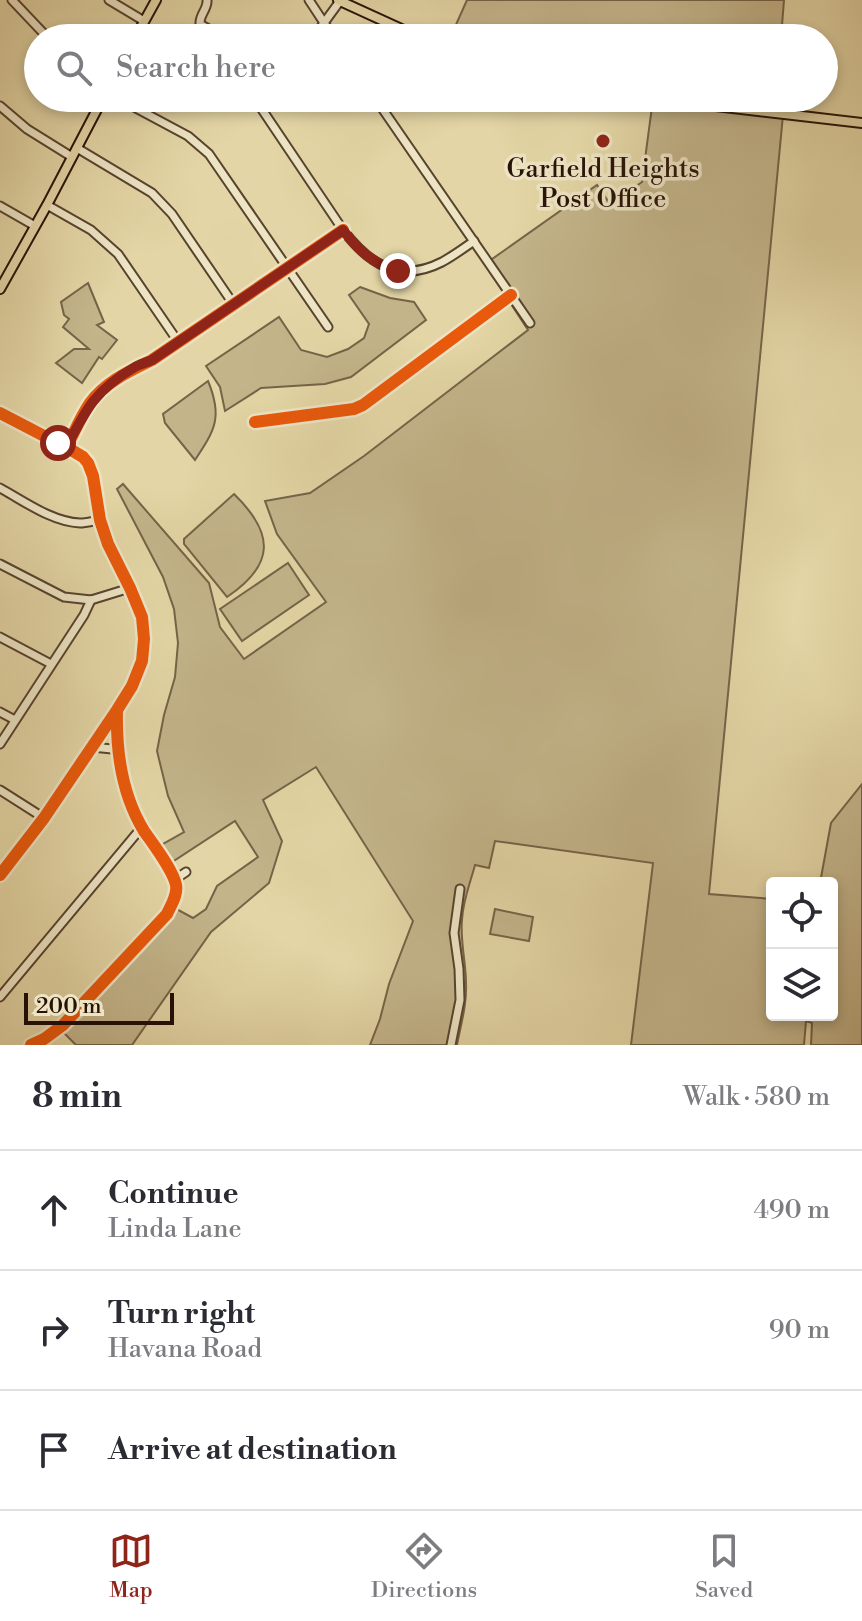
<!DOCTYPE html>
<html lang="en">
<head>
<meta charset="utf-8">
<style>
  body { margin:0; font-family:"Libre Bodoni",serif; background:#f2f2f3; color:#2b2b33 }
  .controls { position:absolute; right:24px; bottom:24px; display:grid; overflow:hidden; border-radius:8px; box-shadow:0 4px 12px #0003 }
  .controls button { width:72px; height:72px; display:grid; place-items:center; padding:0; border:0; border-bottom:2px solid #e1e1e2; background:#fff; color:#2b2b33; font:40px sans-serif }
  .scale { position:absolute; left:24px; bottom:20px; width:150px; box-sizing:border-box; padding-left:8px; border:4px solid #281207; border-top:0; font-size:22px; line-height:28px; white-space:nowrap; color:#281207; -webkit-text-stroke:6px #ede4c4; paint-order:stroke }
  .stop { position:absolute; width:24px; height:24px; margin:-18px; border:6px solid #8f2418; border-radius:50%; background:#fff }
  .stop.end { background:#8f2418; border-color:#fff; box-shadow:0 2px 8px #0008 }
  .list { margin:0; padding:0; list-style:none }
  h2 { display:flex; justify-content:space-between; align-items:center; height:104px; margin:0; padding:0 32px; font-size:34px }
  h2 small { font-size:26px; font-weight:400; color:#7c7c81 }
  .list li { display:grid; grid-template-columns:52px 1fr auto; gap:24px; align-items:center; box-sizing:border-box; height:120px; padding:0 32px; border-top:2px solid #e1e1e2 }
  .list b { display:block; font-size:30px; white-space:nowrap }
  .list p { margin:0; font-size:26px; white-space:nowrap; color:#7c7c81 }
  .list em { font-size:26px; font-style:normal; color:#7c7c81 }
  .icon { flex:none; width:44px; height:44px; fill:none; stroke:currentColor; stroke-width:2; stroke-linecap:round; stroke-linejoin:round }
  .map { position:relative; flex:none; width:862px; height:1045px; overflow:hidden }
  .search { position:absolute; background:#fff; box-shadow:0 4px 12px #0003; left:24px; right:24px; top:24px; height:88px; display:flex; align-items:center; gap:20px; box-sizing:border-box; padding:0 28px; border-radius:44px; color:#7c7c81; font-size:30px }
  .sheet { height:464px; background:#fff }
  nav { display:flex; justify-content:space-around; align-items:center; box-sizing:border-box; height:112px; border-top:2px solid #e1e1e2; background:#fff; font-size:22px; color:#7c7c81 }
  nav a { display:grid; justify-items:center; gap:4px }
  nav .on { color:#8f2418 }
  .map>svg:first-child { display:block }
  .green { fill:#c3b48a; stroke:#766348; stroke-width:2 }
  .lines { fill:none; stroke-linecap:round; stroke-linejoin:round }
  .minor-casing { stroke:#57432e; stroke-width:11 }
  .major-casing { stroke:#281207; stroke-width:12 }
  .minor { stroke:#ede4c4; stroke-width:7 }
  .major { stroke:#e3d5a5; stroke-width:8 }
  .cycleway-casing { stroke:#ede4c4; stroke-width:17 }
  .cycleway { stroke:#e8590c; stroke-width:12 }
  .route { stroke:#8f2418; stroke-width:10 }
  .poi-dot { fill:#8f2418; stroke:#ede4c4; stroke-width:3 }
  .labels { text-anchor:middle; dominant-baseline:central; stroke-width:7; stroke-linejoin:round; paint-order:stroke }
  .poi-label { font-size:26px; fill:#281207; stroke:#ede4c4 }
</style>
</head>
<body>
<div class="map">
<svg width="862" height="1045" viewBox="0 0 862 1045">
  <rect width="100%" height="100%" fill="#e3d5a5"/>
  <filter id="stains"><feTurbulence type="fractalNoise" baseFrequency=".0025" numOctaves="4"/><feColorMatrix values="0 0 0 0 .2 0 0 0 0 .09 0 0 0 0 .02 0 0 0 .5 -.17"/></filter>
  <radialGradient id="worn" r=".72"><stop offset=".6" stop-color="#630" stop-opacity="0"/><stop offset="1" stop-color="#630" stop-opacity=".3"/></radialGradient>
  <g class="green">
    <path d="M 467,0 L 784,0 L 781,38 L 450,38 Z"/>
    <path d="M 647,98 L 776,98 L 775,112 L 783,115 L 709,894 L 772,899 L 772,1015 L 832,1015 L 832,883 L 820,883 L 831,823 L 862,784 L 862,1045 L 811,1045 L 812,1023 L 806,1021 L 804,1045 L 631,1045 L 653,863 L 495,841 L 489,868 L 475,865 C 470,884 463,900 462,920 C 460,941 466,962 466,983 C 467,1004 461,1024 457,1045 L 370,1045 L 380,1019 L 389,984 L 413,921 L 316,767 L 263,800 L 282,841 L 269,883 L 211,932 L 132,1045 L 76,1045 L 59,1028 L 171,906 L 193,918 L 206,909 L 217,886 L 258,857 L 235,821 L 166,866 L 156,848 L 184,832 L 168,796 L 157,751 L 164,715 L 175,677 L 178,643 L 174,609 L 163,577 L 117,489 L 123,484 L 209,583 L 220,627 L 244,659 L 326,602 L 277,534 L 265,501 L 310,493 L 364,456 L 528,330 L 485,264 L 597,185 L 610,204 L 642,182 L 653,99 Z"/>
    <path d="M 88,283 L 104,322 L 97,325 L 117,340 L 102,359 L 99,357 L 82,383 L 56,363 L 74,349 L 89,349 L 63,327 L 69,319 L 64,315 L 61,302 Z"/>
    <path d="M 360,287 L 390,298 L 414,302 L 426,320 L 351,377 L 325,384 L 261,388 L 225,411 L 220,387 L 206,366 L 279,317 L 301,350 L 327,357 L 348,349 L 364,338 L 369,324 L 349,295 Z"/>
    <path d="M 208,381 C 223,417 215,430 195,460 L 165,423 L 163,414 Z"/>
    <path d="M 234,494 C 274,533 276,564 227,597 L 184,544 L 184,539 Z"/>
    <path d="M 288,563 L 309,595 L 242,641 L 220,609 Z"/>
    <path d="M 495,909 L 533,917 L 529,941 L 490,934 Z"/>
  </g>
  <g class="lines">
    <g class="minor-casing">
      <g id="minor">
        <path d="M 12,0 L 48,38"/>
        <path d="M 109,0 L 144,21"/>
        <path d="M 207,0 C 208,9 199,15 200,24 L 224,38"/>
        <path d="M 309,0 L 334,38"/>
        <path d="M 313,38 L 340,1"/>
        <path d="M 117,98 L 188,136 L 209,154 L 328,327"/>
        <path d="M 251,98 L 259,105 L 343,230 C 369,264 399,284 442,262 C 453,256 464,248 474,241"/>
        <path d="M 375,98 L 530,323"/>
        <path d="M 0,106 L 27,129 L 72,157"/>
        <path d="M 77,148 L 152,193 L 172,214 L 234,305"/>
        <path d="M 47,205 L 91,230 L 118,254 L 179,343"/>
        <path d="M 0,206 L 35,226"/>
        <path d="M 0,413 L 73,451 L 83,457 L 88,463 L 93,476 L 100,520 L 108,544 L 130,588 L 142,617 L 144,639 L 142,661 L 132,686 L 117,710 L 44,818 L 0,875"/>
        <path d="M 255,422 L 354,409 L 363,405 L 511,295"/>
        <path d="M 66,448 C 74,433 81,416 90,403 C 105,382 130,371 152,360 L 343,230"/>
        <path d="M 0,488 C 24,501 52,522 80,523 C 86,523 93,521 100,520"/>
        <path d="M 0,564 L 64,597 L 91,600 L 130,588"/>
        <path d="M 0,637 L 51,664"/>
        <path d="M 0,712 L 15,720"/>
        <path d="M 0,744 L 84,615 L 91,600"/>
        <path d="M 92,747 L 112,749 L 117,752"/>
        <path d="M 0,790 L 44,818"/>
        <path d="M 174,880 L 186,872"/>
        <path d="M 0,997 L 142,827"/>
        <path d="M 31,1045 L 44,1039 L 63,1025 L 167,914 C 171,905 178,895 176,885 C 173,870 152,844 144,830 C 121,794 116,752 117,710"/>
        <path d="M 451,1045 L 460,1000 L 459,969 L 454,933 L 460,889"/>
      </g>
    </g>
    <g class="major-casing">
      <g id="major">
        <path d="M 338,0 L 421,38"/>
        <path d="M 135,38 L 156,0"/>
        <path d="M 647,98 L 862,123"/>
        <path d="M 0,289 L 47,205 L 103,98"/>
      </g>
    </g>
    <use href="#minor" class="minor"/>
    <use href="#major" class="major"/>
    <g class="cycleway-casing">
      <g id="cycleway">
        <path d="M 0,413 L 73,451 L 83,457 L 88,463 L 93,476 L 100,520 L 108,544 L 130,588 L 142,617 L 144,639 L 142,661 L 132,686 L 117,710 L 44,818 L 0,875"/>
        <path d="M 255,422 L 354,409 L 363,405 L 511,295"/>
        <path d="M 66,448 C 74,433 81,416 90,403 C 105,382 130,371 152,360 L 343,230"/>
        <path d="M 31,1045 L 44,1039 L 63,1025 L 167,914 C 171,905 178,895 176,885 C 173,870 153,844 144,831 C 122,795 116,752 117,711"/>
      </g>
    </g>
    <use href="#cycleway" class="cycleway"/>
  </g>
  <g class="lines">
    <path class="route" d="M 58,443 L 66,448 C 86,409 95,390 135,367 C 140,364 146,363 152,360 L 343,230 C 359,251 372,263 398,271"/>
  </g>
  <circle class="poi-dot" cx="603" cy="141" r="8"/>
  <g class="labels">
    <g class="poi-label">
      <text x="603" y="169">Garfield Heights<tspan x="603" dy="30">Post Office</tspan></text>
    </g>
  </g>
  <rect width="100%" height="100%" filter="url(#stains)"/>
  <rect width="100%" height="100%" fill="url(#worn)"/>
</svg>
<div class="controls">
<button><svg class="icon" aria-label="locate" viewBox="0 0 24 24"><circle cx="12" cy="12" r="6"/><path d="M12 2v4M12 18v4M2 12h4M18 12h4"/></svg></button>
<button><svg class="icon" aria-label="layers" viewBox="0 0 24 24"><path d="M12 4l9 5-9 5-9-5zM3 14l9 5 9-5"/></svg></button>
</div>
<div class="scale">200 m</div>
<div class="stop" style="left:58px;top:443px"></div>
<div class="stop end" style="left:398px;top:271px"></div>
<div class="search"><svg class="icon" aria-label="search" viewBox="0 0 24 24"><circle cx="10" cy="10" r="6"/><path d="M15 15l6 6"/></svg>Search here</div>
</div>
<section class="sheet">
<h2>8 min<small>Walk · 580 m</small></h2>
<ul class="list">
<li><svg class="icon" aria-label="ahead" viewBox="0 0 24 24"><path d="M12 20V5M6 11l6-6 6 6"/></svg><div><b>Continue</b><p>Linda Lane</p></div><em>490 m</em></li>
<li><svg class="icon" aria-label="right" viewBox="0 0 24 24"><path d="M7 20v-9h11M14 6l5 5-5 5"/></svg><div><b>Turn right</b><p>Havana Road</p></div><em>90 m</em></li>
<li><svg class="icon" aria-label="arrive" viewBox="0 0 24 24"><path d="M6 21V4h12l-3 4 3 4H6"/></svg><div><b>Arrive at destination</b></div></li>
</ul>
</section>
<nav>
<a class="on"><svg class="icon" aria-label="map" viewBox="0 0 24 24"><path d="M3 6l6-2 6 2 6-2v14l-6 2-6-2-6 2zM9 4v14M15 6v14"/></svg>Map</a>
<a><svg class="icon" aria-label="directions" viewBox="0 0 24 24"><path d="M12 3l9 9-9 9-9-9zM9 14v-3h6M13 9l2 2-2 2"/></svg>Directions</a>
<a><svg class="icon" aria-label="saved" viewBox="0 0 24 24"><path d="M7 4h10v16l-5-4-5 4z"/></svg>Saved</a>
</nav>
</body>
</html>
